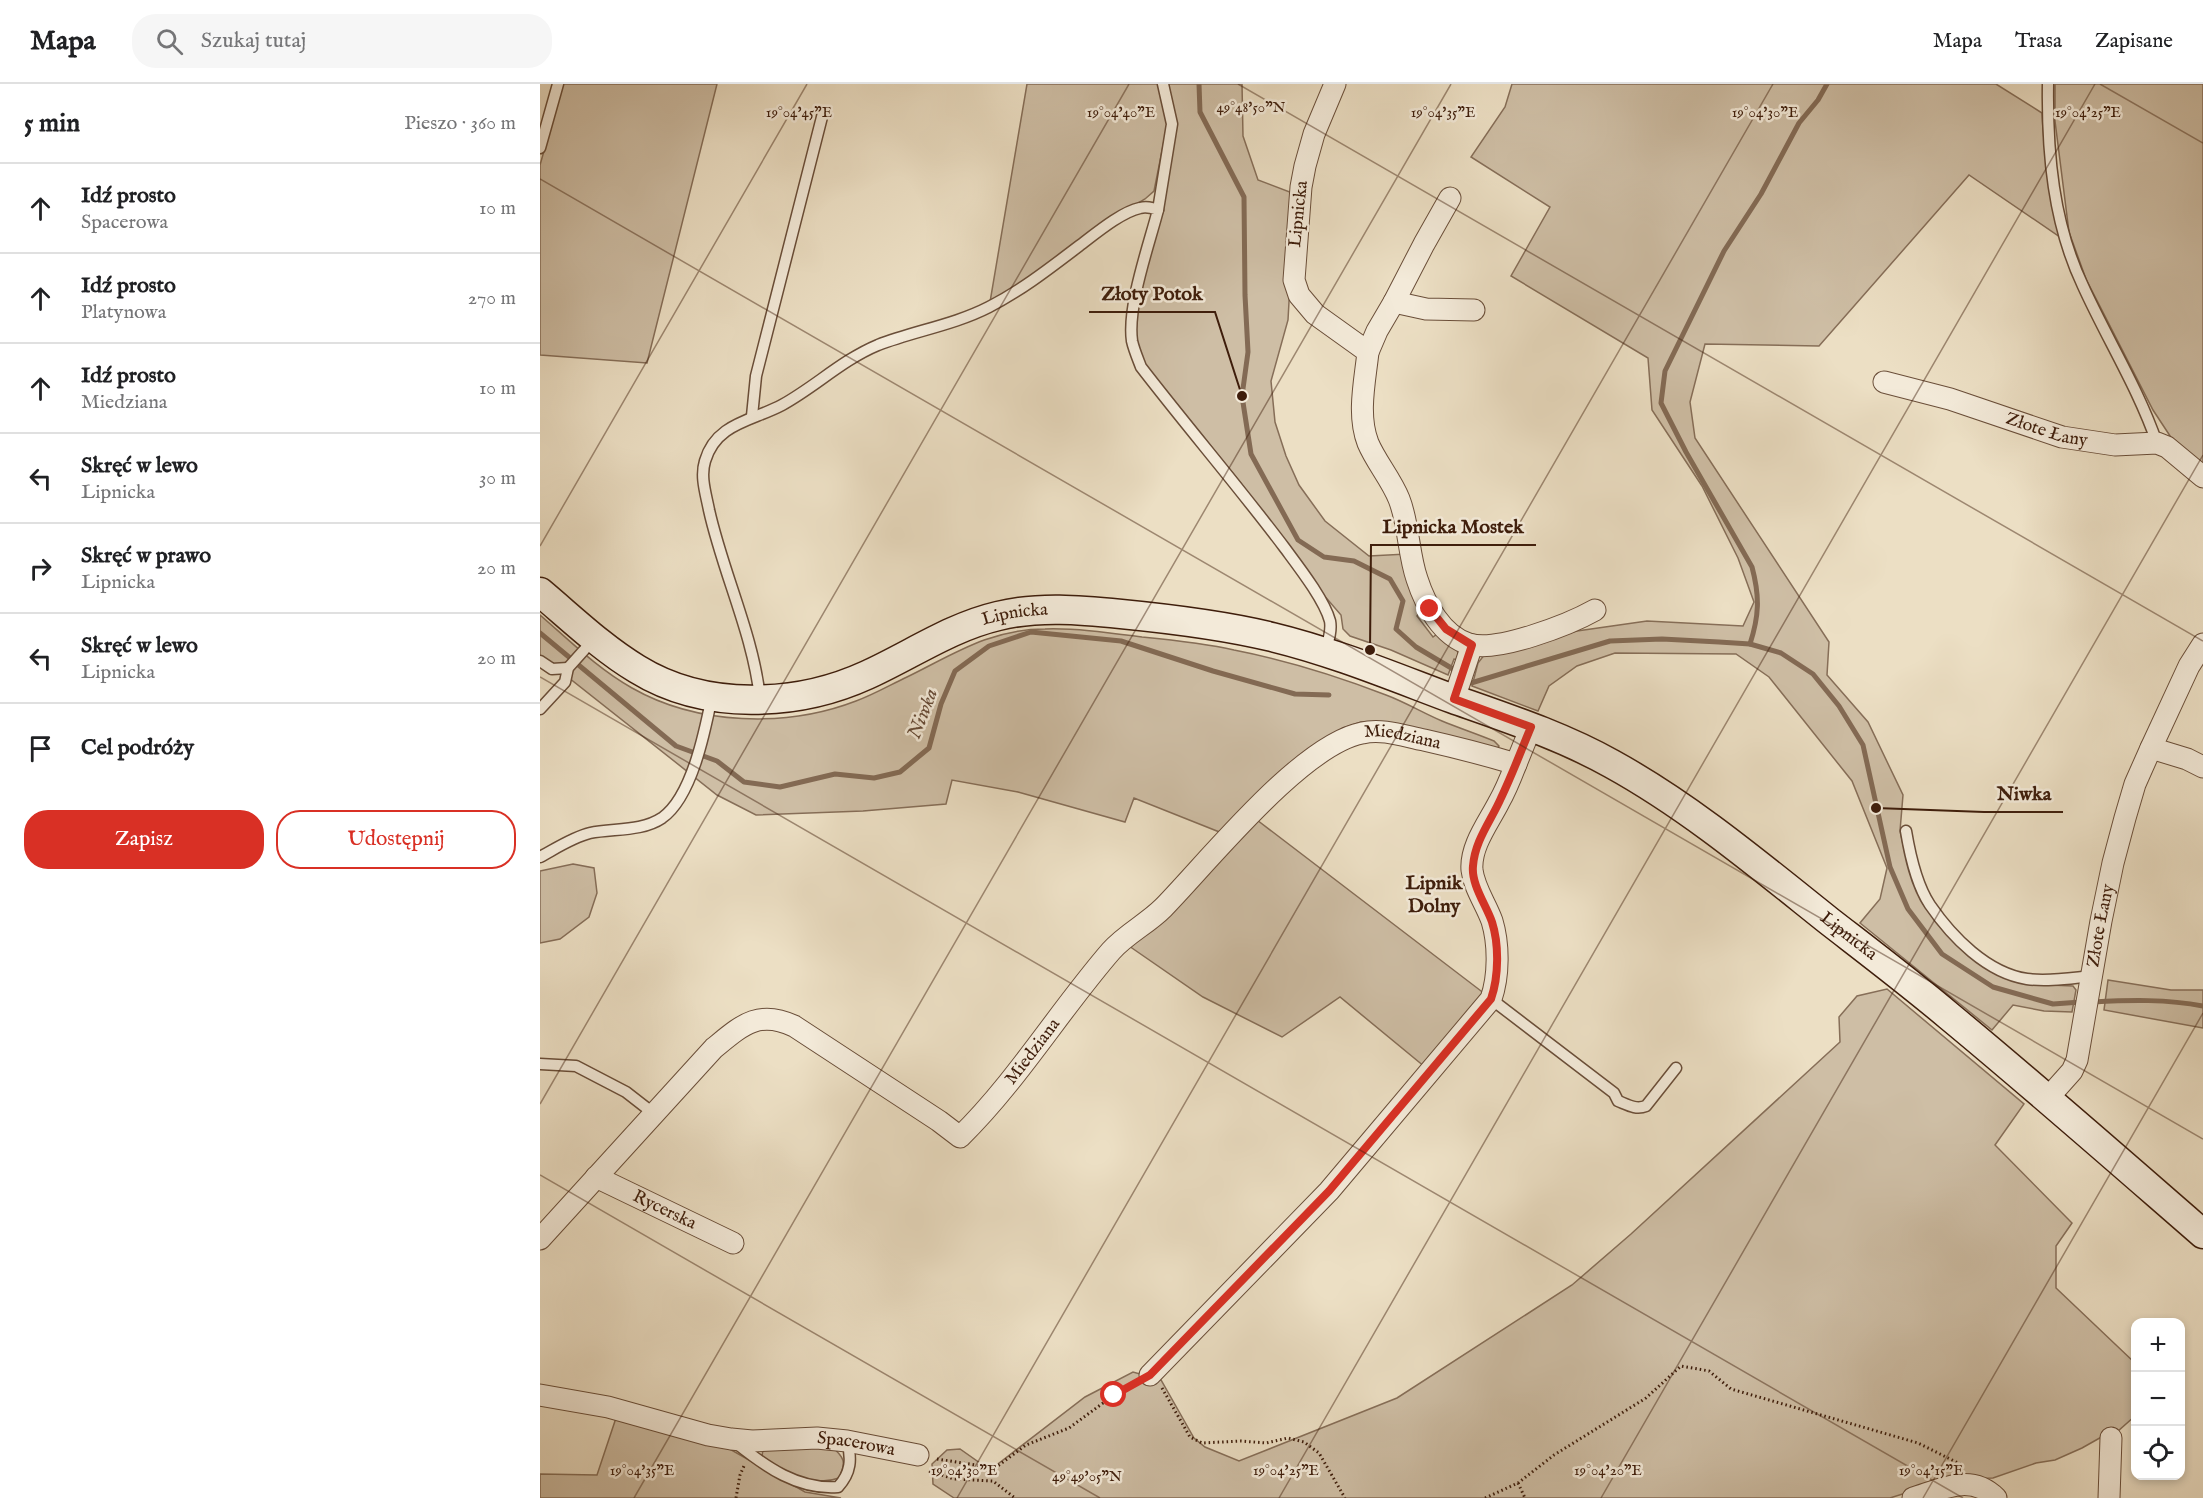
<!DOCTYPE html>
<html lang="pl">
<head>
<meta charset="utf-8">
<style>
  body { margin:0; font-family:"IM FELL English",serif; background:#f6f6f6; color:#202124 }
  .controls { position:absolute; right:18px; bottom:18px; display:grid; overflow:hidden; border-radius:12px; box-shadow:0 3px 9px #0003 }
  .controls button { width:54px; height:54px; display:grid; place-items:center; padding:0; border:0; border-bottom:2px solid #e0e0e0; background:#fff; color:#202124; font:30px sans-serif }
  .stop { position:absolute; width:18px; height:18px; margin:-14px; border:4px solid #d93025; border-radius:50%; background:#fff }
  .stop.end { background:#d93025; border-color:#fff; box-shadow:0 2px 6px #0008 }
  .list { margin:0; padding:0; list-style:none }
  h2 { display:flex; justify-content:space-between; align-items:center; height:78px; margin:0; padding:0 24px; font-size:26px }
  h2 small { font-size:20px; font-weight:400; color:#757577 }
  .list li { display:grid; grid-template-columns:39px 1fr auto; gap:18px; align-items:center; box-sizing:border-box; height:90px; padding:0 24px; border-top:2px solid #e0e0e0 }
  .list b { display:block; font-size:22px; white-space:nowrap }
  .list p { margin:0; font-size:20px; white-space:nowrap; color:#757577 }
  .list em { font-size:20px; font-style:normal; color:#757577 }
  .actions { display:flex; gap:12px; padding:18px 24px }
  .actions a { flex:1; padding:14px 0; border:2px solid #d93025; border-radius:24px; text-align:center; font-size:21px; color:#d93025 }
  .actions .main { background:#d93025; color:#fff }
  .icon { flex:none; width:33px; height:33px; fill:none; stroke:currentColor; stroke-width:2; stroke-linecap:round; stroke-linejoin:round }
  .map { position:relative; flex:none; width:1663px; height:1414px; overflow:hidden }
  header { display:flex; align-items:center; gap:36px; box-sizing:border-box; height:84px; padding:0 30px; background:#fff; border-bottom:2px solid #e0e0e0 }
  header strong { font-size:28px }
  nav { display:flex; gap:33px; margin-inline-start:auto; font-size:21px }
  .search { width:420px; height:54px; background:#f6f6f6; display:flex; align-items:center; gap:15px; box-sizing:border-box; padding:0 21px; border-radius:24px; color:#757577; font-size:22px }
  main { display:flex }
  aside { flex:1; background:#fff }
  .map>svg:first-child { display:block }
  .green { fill:#cebea5; stroke:#866e58; stroke-width:1.5 }
  .lines { fill:none; stroke-linecap:round; stroke-linejoin:round }
  .stream { stroke:#836a54; stroke-width:5 }
  .lane-casing { stroke:#6a4e39; stroke-width:13 }
  .street-casing { stroke:#6a4e39; stroke-width:23 }
  .secondary-casing { stroke:#3e1d0b; stroke-width:31 }
  .path { stroke:#3e1d0b; stroke-width:3; stroke-dasharray:1.5 3; stroke-linecap:butt }
  .lane { stroke:#f3ead9; stroke-width:10 }
  .street { stroke:#f3ead9; stroke-width:21 }
  .secondary { stroke:#f3ead9; stroke-width:28 }
  .route { stroke:#d93025; stroke-width:8 }
  .ticks { fill:none; stroke:#3e1d0b; stroke-width:1.5; stroke-opacity:0.45 }
  .labels { text-anchor:middle; dominant-baseline:central; stroke-width:5; stroke-linejoin:round; paint-order:stroke }
  .street-label { font-size:18px; fill:#3e1d0b; stroke:#f3ead9 }
  .water-label { font-size:20px; font-style:italic; fill:#664a36; stroke:#f3ead9 }
  .neighbourhood-label { font-size:20px; font-weight:bold; fill:#3e1d0b; stroke:#f3ead9 }
  .ticks-label { font-size:15px; text-anchor:middle; fill:#3e1d0b; stroke:#f3ead9; stroke-width:5; stroke-linejoin:round; paint-order:stroke }
  .leader { fill:none; stroke:#3e1d0b; stroke-width:2 }
  .callout-dot { fill:#3e1d0b; stroke:#f3ead9; stroke-width:2 }
  .callout-label { font-size:20px; text-anchor:middle; font-weight:bold; fill:#3e1d0b; stroke:#f3ead9; stroke-width:5; stroke-linejoin:round; paint-order:stroke }
</style>
</head>
<body>
<header>
<strong>Mapa</strong>
<div class="search"><svg class="icon" aria-label="search" viewBox="0 0 24 24"><circle cx="10" cy="10" r="6"/><path d="M15 15l6 6"/></svg>Szukaj tutaj</div>
<nav><a>Mapa</a><a>Trasa</a><a>Zapisane</a></nav>
</header>
<main>
<aside>
<h2>5 min<small>Pieszo · 360 m</small></h2>
<ul class="list">
<li><svg class="icon" aria-label="ahead" viewBox="0 0 24 24"><path d="M12 20V5M6 11l6-6 6 6"/></svg><div><b>Idź prosto</b><p>Spacerowa</p></div><em>10 m</em></li>
<li><svg class="icon" aria-label="ahead" viewBox="0 0 24 24"><path d="M12 20V5M6 11l6-6 6 6"/></svg><div><b>Idź prosto</b><p>Platynowa</p></div><em>270 m</em></li>
<li><svg class="icon" aria-label="ahead" viewBox="0 0 24 24"><path d="M12 20V5M6 11l6-6 6 6"/></svg><div><b>Idź prosto</b><p>Miedziana</p></div><em>10 m</em></li>
<li><svg class="icon" aria-label="left" viewBox="0 0 24 24"><path d="M17 20v-9H6M10 6l-5 5 5 5"/></svg><div><b>Skręć w lewo</b><p>Lipnicka</p></div><em>30 m</em></li>
<li><svg class="icon" aria-label="right" viewBox="0 0 24 24"><path d="M7 20v-9h11M14 6l5 5-5 5"/></svg><div><b>Skręć w prawo</b><p>Lipnicka</p></div><em>20 m</em></li>
<li><svg class="icon" aria-label="left" viewBox="0 0 24 24"><path d="M17 20v-9H6M10 6l-5 5 5 5"/></svg><div><b>Skręć w lewo</b><p>Lipnicka</p></div><em>20 m</em></li>
<li><svg class="icon" aria-label="arrive" viewBox="0 0 24 24"><path d="M6 21V4h12l-3 4 3 4H6"/></svg><div><b>Cel podróży</b></div></li>
</ul>
<div class="actions"><a class="main">Zapisz</a><a>Udostępnij</a></div>
</aside>
<div class="map">
<svg width="1663" height="1414" viewBox="0 0 1663 1414">
  <rect width="100%" height="100%" fill="#ecdfc4"/>
  <filter id="stains"><feTurbulence type="fractalNoise" baseFrequency=".00333" numOctaves="4"/><feColorMatrix values="0 0 0 0 .2 0 0 0 0 .09 0 0 0 0 .02 0 0 0 .5 -.17"/></filter>
  <radialGradient id="worn" r=".72"><stop offset=".6" stop-color="#630" stop-opacity="0"/><stop offset="1" stop-color="#630" stop-opacity=".3"/></radialGradient>
  <g class="green">
    <path d="M 23,0 L 177,0 L 107,279 L 0,271 L 0,81 Z"/>
    <path d="M 487,0 L 702,0 L 703,52 L 718,96 L 755,110 L 748,236 L 731,297 L 735,338 L 746,372 L 759,401 L 785,437 L 829,472 L 867,470 L 883,523 L 877,532 L 893,553 L 900,548 L 915,559 L 920,576 L 914,575 L 908,591 L 851,566 L 810,552 L 803,545 L 801,531 L 782,509 L 700,398 L 606,282 L 599,270 L 594,246 L 624,57 L 614,107 L 605,115 L 556,144 L 517,176 L 450,218 Z"/>
    <path d="M 972,0 L 1456,0 L 1502,29 C 1504,72 1511,112 1520,153 L 1429,91 L 1279,262 L 1165,260 L 1150,318 L 1155,354 L 1289,558 L 1287,591 L 1328,638 L 1363,711 L 1360,747 L 1368,782 L 1383,820 L 1405,847 L 1489,900 L 1533,902 L 1536,906 L 1532,928 L 1504,927 L 1473,921 L 1452,946 L 1320,839 L 1340,815 L 1347,784 L 1312,697 L 1229,593 L 1196,570 L 1075,569 L 1037,582 L 1009,602 L 998,627 L 932,602 L 938,579 L 945,570 L 1037,547 L 1107,537 L 1203,542 L 1214,518 L 1198,474 L 1162,402 L 1112,326 L 1108,274 L 971,192 L 1010,123 L 931,73 L 965,23 Z"/>
    <path d="M 1515,0 L 1663,0 L 1663,388 L 1634,358 L 1613,326 L 1546,195 L 1529,148 L 1515,37 Z"/>
    <path d="M 0,531 C 29,556 58,585 92,604 C 157,641 246,644 316,617 C 333,611 350,601 367,593 C 414,570 450,545 505,545 C 537,544 571,549 602,553 C 633,556 664,559 694,566 C 745,576 797,592 846,611 C 865,618 883,629 902,637 C 919,644 937,650 954,657 L 959,662 L 956,666 L 845,639 L 821,638 L 803,644 L 753,678 L 682,749 L 594,714 L 585,738 L 478,708 L 412,696 L 406,720 L 323,727 L 216,731 L 177,711 L 0,571 Z"/>
    <path d="M 717,736 L 945,910 L 885,983 L 800,913 L 742,953 L 663,913 L 589,862 Z"/>
    <path d="M 33,780 L 54,784 L 57,809 L 49,833 L 20,855 L 0,859 L 0,787 Z"/>
    <path d="M 1568,896 L 1631,906 L 1663,906 L 1663,944 L 1564,926 Z"/>
    <path d="M 1347,905 L 1484,1020 L 1455,1061 L 1532,1139 L 1516,1162 L 1516,1204 L 1595,1279 L 1595,1332 L 1578,1347 L 1565,1351 L 1542,1364 L 1515,1376 L 1496,1379 L 1453,1394 L 1410,1395 L 1350,1414 L 414,1414 L 393,1400 L 392,1380 L 407,1366 L 420,1365 L 450,1386 L 545,1313 L 593,1288 L 621,1296 L 654,1354 L 665,1363 L 699,1377 L 857,1314 L 1032,1201 L 1091,1150 L 1300,958 L 1299,933 L 1317,912 Z"/>
    <path d="M 77,1331 L 181,1360 L 265,1408 L 301,1414 L 0,1414 L 0,1390 L 57,1391 Z"/>
    <path d="M 291,1362 C 304,1373 307,1378 299,1394 C 271,1404 249,1387 224,1376 L 222,1372 L 223,1366 Z"/>
  </g>
  <g class="lines">
    <g class="stream">
      <path d="M 659,0 L 660,28 L 704,113 L 705,211 L 708,268 L 702,312 L 711,370 L 758,456 L 784,473 L 814,477 L 850,495 L 863,517 L 856,545 L 876,563 L 918,588"/>
      <path d="M 0,549 L 136,662 L 177,677 L 204,698 L 240,703 L 295,690 L 334,694 L 360,688 L 389,664 L 401,620 L 415,587 L 449,562 L 491,548 L 581,557 L 673,587 L 755,610 L 789,611"/>
      <path d="M 1210,560 C 1219,532 1220,513 1212,483 L 1146,368 L 1121,319 L 1125,287 L 1184,167 L 1221,110 L 1259,39 L 1278,16 L 1287,0"/>
      <path d="M 931,599 L 1070,557 L 1122,555 L 1179,558 L 1210,560 L 1241,569 L 1273,590 L 1299,622 L 1323,661 L 1350,783 L 1368,825 L 1402,870 L 1453,903 L 1513,920 L 1541,918"/>
      <path d="M 1553,918 C 1590,916 1627,915 1663,922"/>
    </g>
    <g class="lane-casing">
      <g id="lane">
        <path d="M 1508,0 C 1507,68 1513,139 1543,202 C 1567,255 1598,304 1617,359"/>
        <path d="M 0,64 L 18,0"/>
        <path d="M 618,126 L 632,40 L 623,0"/>
        <path d="M 212,332 L 216,292 L 283,29"/>
        <path d="M 0,577 L 12,585 L 28,584"/>
        <path d="M 220,614 C 213,550 183,489 169,426 C 166,410 160,393 165,377 C 176,339 212,337 242,321 C 275,303 302,276 338,261 C 374,247 414,241 449,223 C 482,206 510,184 539,162 C 555,150 581,128 600,124 C 607,122 612,124 618,126 C 609,161 587,222 592,257 C 594,266 598,275 601,283 C 648,344 698,402 744,463 C 758,482 784,515 790,537 C 792,547 788,558 785,568"/>
        <path d="M 0,625 L 25,598 L 28,584 L 54,555"/>
        <path d="M 1366,747 C 1370,771 1376,800 1390,821 C 1412,853 1447,889 1487,895 C 1509,898 1531,894 1552,892"/>
        <path d="M 0,773 C 15,765 33,753 50,749 C 73,744 101,748 122,734 C 152,713 165,647 172,612"/>
        <path d="M 951,915 L 1074,1009 L 1078,1017 C 1088,1021 1096,1026 1106,1022 L 1136,984"/>
        <path d="M 0,980 L 36,982 L 86,1008 L 113,1029"/>
        <path d="M 196,1359 C 226,1383 258,1406 298,1403 C 311,1389 312,1375 307,1357"/>
      </g>
    </g>
    <g class="street-casing">
      <g id="street">
        <path d="M 795,0 L 774,50 L 765,82 L 761,103 L 754,196 L 759,211 L 775,230 L 828,268 C 825,297 817,331 828,359 C 836,378 851,395 859,415 C 869,440 868,469 877,495 C 885,520 902,552 929,560 C 957,569 1030,540 1055,526"/>
        <path d="M 910,114 L 884,160 L 854,218 L 886,225 L 934,226"/>
        <path d="M 828,268 L 837,247 L 854,218"/>
        <path id="s1" d="M 1344,298 L 1410,315 L 1522,353 L 1575,361 L 1617,359 L 1627,363 L 1663,393"/>
        <path d="M 914,615 L 932,561"/>
        <path d="M 1611,664 L 1647,675 L 1663,683"/>
        <path id="s2" d="M 1507,1015 L 1532,987 L 1537,976 L 1561,837 L 1573,779 L 1585,734 L 1595,700 L 1611,664 L 1649,582 L 1663,560"/>
        <path id="s3" d="M 56,1093 L 193,1159"/>
        <path id="s4" d="M 0,1155 L 174,964 C 201,942 218,925 254,942 L 399,1037 L 420,1053 C 477,997 519,927 571,867 C 586,850 607,840 623,824 C 668,778 761,661 822,649 C 842,644 864,652 884,656 C 915,663 946,671 976,680 L 991,643"/>
        <path d="M 610,1291 L 789,1107 L 951,915 C 959,892 959,860 952,837 C 946,820 934,804 932,786 C 930,762 949,738 959,718 C 966,706 971,693 976,680"/>
        <path id="s5" d="M 0,1311 L 68,1323 L 168,1351 L 191,1355 L 212,1357 L 277,1354 L 307,1357 L 378,1371"/>
        <path d="M 1373,1414 C 1402,1405 1431,1389 1456,1414"/>
        <path d="M 1569,1414 L 1571,1354"/>
      </g>
    </g>
    <g class="secondary-casing">
      <g id="secondary">
        <path id="s6" d="M 0,508 C 31,534 62,564 97,585 C 165,627 257,623 327,591 C 371,571 411,543 458,532 C 498,522 541,526 581,530 C 632,535 683,541 732,553 C 794,568 854,593 913,615 C 967,634 1022,652 1072,680 C 1150,723 1220,782 1289,837 C 1329,868 1370,899 1409,932 C 1495,1003 1579,1077 1663,1150"/>
      </g>
    </g>
    <g class="path">
      <path d="M 622,1304 L 650,1353 L 662,1359 L 701,1357 L 726,1359 L 748,1354 L 764,1358 L 779,1369 L 805,1414"/>
      <path d="M 397,1375 L 455,1384 L 486,1361 L 529,1344 L 574,1311 L 593,1300"/>
      <path d="M 389,1387 L 414,1395 L 453,1397 L 475,1414"/>
      <path d="M 978,1399 L 985,1414"/>
      <path d="M 196,1414 L 200,1391 L 204,1382"/>
      <path d="M 945,1414 L 978,1399 L 1014,1371 L 1106,1314 L 1141,1282 L 1169,1287 L 1191,1305 L 1378,1359 L 1422,1381"/>
    </g>
    <use href="#lane" class="lane"/>
    <use href="#street" class="street"/>
    <use href="#secondary" class="secondary"/>
  </g>
  <g class="lines">
    <path class="route" d="M 574,1311 L 610,1291 L 789,1107 L 951,915 C 959,892 959,860 952,838 C 946,821 931,800 933,782 C 935,756 951,737 961,714 C 972,691 981,667 991,643 L 914,615 L 932,561 L 906,545 L 890,525"/>
  </g>
  <path class="ticks" d="M 698,0 L 1663,557M 1560,0 L 1663,59M 0,95 L 1663,1055M 0,462 L 267,0M 0,593 L 1423,1414M 0,1020 L 589,0M 0,1091 L 560,1414M 94,1414 L 911,0M 417,1414 L 1233,0M 739,1414 L 1555,0M 1061,1414 L 1663,371M 1383,1414 L 1663,929"/>
  <g class="labels">
    <g class="street-label">
      <text transform="translate(759 130) rotate(-84)">Lipnicka</text>
      <text stroke="none"><textPath href="#s1" startOffset="170">Złote Łany</textPath></text>
      <text stroke="none"><textPath href="#s6" startOffset="524">Lipnicka</textPath></text>
      <text stroke="none"><textPath href="#s4" startOffset="1164">Miedziana</textPath></text>
      <text stroke="none"><textPath href="#s2" startOffset="186">Złote Łany</textPath></text>
      <text stroke="none"><textPath href="#s6" startOffset="1440">Lipnicka</textPath></text>
      <text stroke="none"><textPath href="#s4" startOffset="660">Miedziana</textPath></text>
      <text stroke="none"><textPath href="#s3" startOffset="76">Rycerska</textPath></text>
      <text stroke="none"><textPath href="#s5" startOffset="322">Spacerowa</textPath></text>
    </g>
    <g class="water-label">
      <text transform="translate(383 630) rotate(-69)">Niwka</text>
    </g>
    <g class="neighbourhood-label">
      <text x="894" y="799">Lipnik<tspan x="894" dy="23">Dolny</tspan></text>
    </g>
  </g>
  <g class="ticks-label">
    <text x="711" y="28">49°48'50"N</text>
    <text x="259" y="33">19°04'45"E</text>
    <text x="581" y="33">19°04'40"E</text>
    <text x="903" y="33">19°04'35"E</text>
    <text x="1225" y="33">19°04'30"E</text>
    <text x="1548" y="33">19°04'25"E</text>
    <text x="102" y="1391">19°04'35"E</text>
    <text x="424" y="1391">19°04'30"E</text>
    <text x="746" y="1391">19°04'25"E</text>
    <text x="1068" y="1391">19°04'20"E</text>
    <text x="1391" y="1391">19°04'15"E</text>
    <text x="547" y="1397">49°49'05"N</text>
  </g>
  <path class="leader" d="M702 312L675 228H549M830 566L831 461H996M1336 724L1444 728H1523"/>
  <g class="callout-dot">
    <circle cx="702" cy="312" r="6"/>
    <circle cx="830" cy="566" r="6"/>
    <circle cx="1336" cy="724" r="6"/>
  </g>
  <g class="callout-label">
    <text x="612" y="216">Złoty Potok</text>
    <text x="913" y="449">Lipnicka Mostek</text>
    <text x="1484" y="716">Niwka</text>
  </g>
  <rect width="100%" height="100%" filter="url(#stains)"/>
  <rect width="100%" height="100%" fill="url(#worn)"/>
</svg>
<div class="controls">
<button>+</button>
<button>−</button>
<button><svg class="icon" aria-label="locate" viewBox="0 0 24 24"><circle cx="12" cy="12" r="6"/><path d="M12 2v4M12 18v4M2 12h4M18 12h4"/></svg></button>
</div>
<div class="stop" style="left:574px;top:1311px"></div>
<div class="stop end" style="left:890px;top:525px"></div>
</div>
</main>
</body>
</html>
